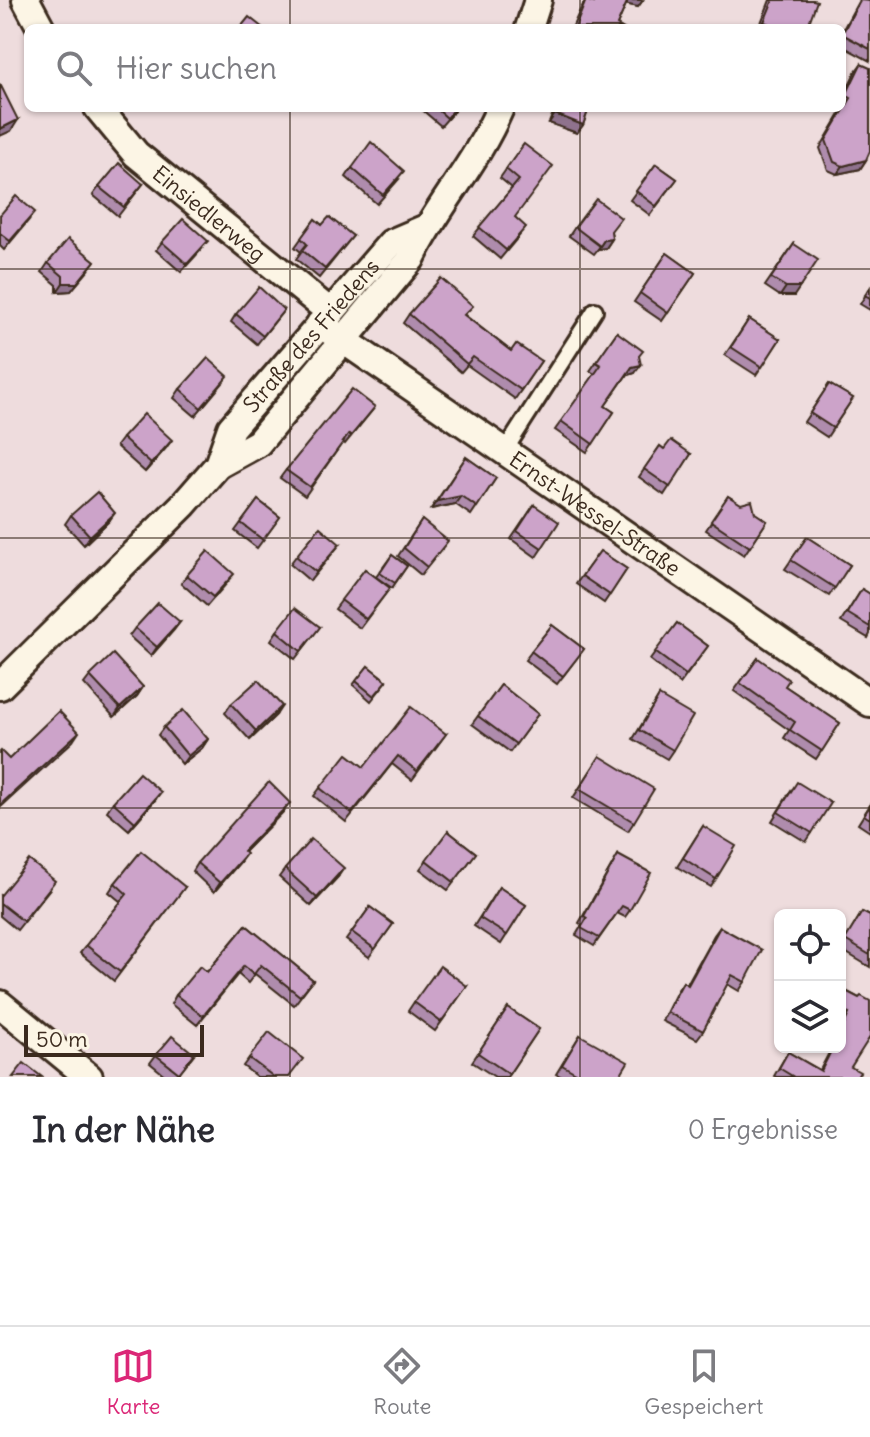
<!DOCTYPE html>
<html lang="de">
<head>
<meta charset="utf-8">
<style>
  body { margin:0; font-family:Delius,sans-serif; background:#f7f7f7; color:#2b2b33 }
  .controls { position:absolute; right:24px; bottom:24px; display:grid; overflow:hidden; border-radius:12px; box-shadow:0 2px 6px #0004 }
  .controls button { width:72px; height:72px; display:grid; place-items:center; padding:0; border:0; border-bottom:2px solid #e1e1e2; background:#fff; color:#2b2b33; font:40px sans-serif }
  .scale { position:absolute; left:24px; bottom:20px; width:180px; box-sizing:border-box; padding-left:8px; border:4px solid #3b2a1e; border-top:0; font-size:22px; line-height:28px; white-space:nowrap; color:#3b2a1e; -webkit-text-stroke:6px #fcf5e5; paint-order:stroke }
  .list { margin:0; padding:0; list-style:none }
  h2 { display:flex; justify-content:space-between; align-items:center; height:104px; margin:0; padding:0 32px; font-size:34px }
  h2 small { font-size:26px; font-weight:400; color:#7c7c81 }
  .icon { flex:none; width:44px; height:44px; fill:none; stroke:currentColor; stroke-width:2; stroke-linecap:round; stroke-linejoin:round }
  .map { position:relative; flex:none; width:870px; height:1077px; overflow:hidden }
  .search { position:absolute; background:#fff; box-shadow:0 2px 6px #0004; left:24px; right:24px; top:24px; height:88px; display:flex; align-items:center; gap:20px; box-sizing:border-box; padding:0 28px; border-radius:12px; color:#7c7c81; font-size:30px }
  .sheet { height:248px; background:#fff }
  nav { display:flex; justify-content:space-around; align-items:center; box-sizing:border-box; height:112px; border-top:2px solid #e1e1e2; background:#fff; font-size:22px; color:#7c7c81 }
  nav a { display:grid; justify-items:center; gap:4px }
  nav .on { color:#db2777 }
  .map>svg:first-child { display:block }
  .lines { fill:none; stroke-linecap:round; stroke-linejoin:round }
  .service-casing { stroke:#3b2a1e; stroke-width:20 }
  .minor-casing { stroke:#3b2a1e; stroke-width:32 }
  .service { stroke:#fcf5e5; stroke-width:14 }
  .minor { stroke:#fcf5e5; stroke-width:26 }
  .wall { fill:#af8cad; stroke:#3b2a1e; stroke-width:2 }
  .shaded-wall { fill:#8f728d; stroke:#3b2a1e; stroke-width:2 }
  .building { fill:#cca3c9; stroke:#3b2a1e; stroke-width:2 }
  .grid { fill:none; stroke:#3b2a1e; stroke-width:2; stroke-opacity:0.55 }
  .labels { text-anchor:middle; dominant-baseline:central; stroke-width:7; stroke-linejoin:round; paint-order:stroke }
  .street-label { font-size:22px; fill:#3b2a1e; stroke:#fcf5e5 }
</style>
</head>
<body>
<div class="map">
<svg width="870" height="1077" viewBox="0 0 870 1077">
  <rect width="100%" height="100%" fill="#eedcdd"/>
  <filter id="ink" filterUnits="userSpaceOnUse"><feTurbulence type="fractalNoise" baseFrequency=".0125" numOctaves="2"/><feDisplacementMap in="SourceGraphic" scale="16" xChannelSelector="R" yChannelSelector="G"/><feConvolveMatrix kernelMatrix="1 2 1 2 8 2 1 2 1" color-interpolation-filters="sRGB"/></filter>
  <g filter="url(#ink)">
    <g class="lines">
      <g class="service-casing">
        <path id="service" d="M 504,452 L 595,310"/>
      </g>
      <g class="minor-casing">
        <g id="minor">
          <path d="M 26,0 L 41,28"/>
          <path d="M 529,28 L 538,0"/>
          <path id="s1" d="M 98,108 L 136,154 L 330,312"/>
          <path id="s2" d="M 320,324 L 870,703"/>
          <path d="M 218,465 L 258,443 L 411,259 C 436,207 477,163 500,108"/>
          <path id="s3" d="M 0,686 L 184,504 L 218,465 L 231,428 L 391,243 L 426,228"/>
          <path d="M 0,1004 L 89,1077"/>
        </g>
      </g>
      <use href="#service" class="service"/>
      <use href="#minor" class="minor"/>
    </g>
    <g class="wall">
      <path d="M 586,0 L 591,1 L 591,0 L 643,0 L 638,7 L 626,4 L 617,25 L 622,28 L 572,28 L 581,8 Z"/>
      <path d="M 770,0 L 813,0 L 807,28 L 759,28 Z"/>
      <path d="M 859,0 L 870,1 L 870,61 L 842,46 L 842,31 Z"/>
      <path d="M 861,64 L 866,160 L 860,169 L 837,174 L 828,170 L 820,148 L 845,106 L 842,105 L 842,100 L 855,72 Z"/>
      <path d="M 420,108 L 457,108 L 441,126 Z"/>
      <path d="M 555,108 L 589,108 L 583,125 L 577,133 L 549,123 Z"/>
      <path d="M 524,144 L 515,218 L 520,235 L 500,259 L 473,236 L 512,188 L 500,178 Z"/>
      <path d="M 656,164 L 677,179 L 650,215 L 630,200 Z"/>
      <path d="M 352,168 L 399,179 L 377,204 L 346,177 Z"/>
      <path d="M 143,184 L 118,216 L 93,195 L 99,187 Z"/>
      <path d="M 0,215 L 29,220 L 4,250 L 0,246 Z"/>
      <path d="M 315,219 L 322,225 L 353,236 L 319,278 L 296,259 L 301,252 L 295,247 Z"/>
      <path d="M 575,227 L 611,231 L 612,239 L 606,248 L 598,249 L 594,254 L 569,236 Z"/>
      <path d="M 162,242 L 202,249 L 181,272 L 156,250 Z"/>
      <path d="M 794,244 L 794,296 L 780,296 L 765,286 Z"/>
      <path d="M 667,253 L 695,273 L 662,321 L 634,302 Z"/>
      <path d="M 48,263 L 89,270 L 71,291 L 57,292 L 57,285 L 42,272 Z"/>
      <path d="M 870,288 L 870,310 L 860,304 Z"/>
      <path d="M 284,310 L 257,344 L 231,322 L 236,314 Z"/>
      <path d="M 409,314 L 466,316 L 511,351 L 541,361 L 515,399 L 467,365 L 461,372 L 403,323 Z"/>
      <path d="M 749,319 L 780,339 L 756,375 L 725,355 Z"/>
      <path d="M 617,332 L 639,356 L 635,373 L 626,376 L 605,406 L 614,412 L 587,452 L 555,430 L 595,374 L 590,371 Z"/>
      <path d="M 222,384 L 195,416 L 174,398 L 180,389 Z"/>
      <path d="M 829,384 L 853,398 L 827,437 L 804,422 Z"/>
      <path d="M 375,407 L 345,444 L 343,442 L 305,496 L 280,478 L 286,470 Z"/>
      <path d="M 122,438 L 166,448 L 145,472 L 116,446 Z"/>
      <path d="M 660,446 L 664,449 L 691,454 L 664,495 L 639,477 Z"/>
      <path d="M 466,457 L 496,478 L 471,515 L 455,504 L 431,509 Z"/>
      <path d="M 728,496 L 767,521 L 744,555 L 706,530 Z"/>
      <path d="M 258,500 L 280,517 L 257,548 L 235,531 Z"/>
      <path d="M 534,505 L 542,548 L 536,557 L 511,539 Z"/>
      <path d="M 71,515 L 109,521 L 84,545 L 65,524 Z"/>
      <path d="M 422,520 L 442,549 L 421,575 L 398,556 Z"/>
      <path d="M 807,537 L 850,565 L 829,596 L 785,569 Z"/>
      <path d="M 340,544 L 310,581 L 290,564 L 296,556 Z"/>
      <path d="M 600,551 L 627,569 L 604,603 L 576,584 Z"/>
      <path d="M 392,555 L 407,566 L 392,588 L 376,577 Z"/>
      <path d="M 365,569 L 390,588 L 360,628 L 335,609 Z"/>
      <path d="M 187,575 L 228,582 L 207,606 L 181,583 Z"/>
      <path d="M 862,589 L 870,594 L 870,634 L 868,638 L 841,622 Z"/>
      <path d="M 180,622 L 151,656 L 129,636 L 135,628 Z"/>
      <path d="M 677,623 L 708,646 L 680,684 L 650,660 Z"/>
      <path d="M 552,625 L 584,649 L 557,684 L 525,660 Z"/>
      <path d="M 320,627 L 295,659 L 271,640 L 277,631 Z"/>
      <path d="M 758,658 L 785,686 L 840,723 L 816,759 L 784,738 L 789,730 L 734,691 Z"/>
      <path d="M 368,666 L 387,681 L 371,701 L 353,685 Z"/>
      <path d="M 90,676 L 143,687 L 137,696 L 114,717 L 84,684 Z"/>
      <path d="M 501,685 L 538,714 L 510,752 L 472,724 Z"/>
      <path d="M 659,696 L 673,750 L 667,759 L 633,739 Z"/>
      <path d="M 231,704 L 276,715 L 250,740 L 225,713 Z"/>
      <path d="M 164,727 L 208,739 L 202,748 L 182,764 L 158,735 Z"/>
      <path d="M 446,734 L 412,780 L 392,764 L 346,822 L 314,796 L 320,788 L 364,767 Z"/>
      <path d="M 600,756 L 634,822 L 628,831 L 573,798 Z"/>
      <path d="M 791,790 L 812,833 L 806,842 L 772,821 Z"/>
      <path d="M 155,800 L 129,830 L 107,811 L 113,802 Z"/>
      <path d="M 870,805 L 870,832 L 858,824 Z"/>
      <path d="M 284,811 L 244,852 L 240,862 L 214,892 L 192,871 L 197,863 Z"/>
      <path d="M 703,826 L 716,879 L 711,887 L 677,867 Z"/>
      <path d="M 448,831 L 476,853 L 448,890 L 420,869 Z"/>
      <path d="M 618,855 L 630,910 L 625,917 L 617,913 L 594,946 L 576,935 L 582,925 L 579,923 Z"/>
      <path d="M 285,869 L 338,877 L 311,906 L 279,877 Z"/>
      <path d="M 115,883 L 185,887 L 114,981 L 80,953 L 121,902 L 109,892 Z"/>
      <path d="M 499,887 L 526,905 L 501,944 L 474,926 Z"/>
      <path d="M 49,890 L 17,930 L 0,916 L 0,896 Z"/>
      <path d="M 370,907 L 393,924 L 369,957 L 346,940 Z"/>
      <path d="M 862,912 L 870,916 L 870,967 L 840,949 Z"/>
      <path d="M 246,925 L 313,980 L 294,1005 L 255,974 L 248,983 L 238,974 L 197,1025 L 171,1004 L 176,995 L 207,972 Z"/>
      <path d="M 720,927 L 745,982 L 739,991 L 727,984 L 703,1031 L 697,1039 L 662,1021 L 677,991 L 683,982 L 687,984 L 714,935 Z"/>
      <path d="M 467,986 L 435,1031 L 408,1011 L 414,1002 Z"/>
      <path d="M 840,988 L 859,998 L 851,1067 L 857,1077 L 776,1077 L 774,1076 L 788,1052 L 820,1070 L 832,1047 L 840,1047 L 840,1030 L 844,1021 L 840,1019 Z"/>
      <path d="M 508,1008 L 539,1029 L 507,1077 L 495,1077 L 472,1062 Z"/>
      <path d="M 580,1035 L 619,1077 L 562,1077 L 556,1074 Z"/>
      <path d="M 194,1054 L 176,1077 L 167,1077 L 150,1063 L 156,1055 Z"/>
      <path d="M 249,1058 L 290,1077 L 257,1077 L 243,1066 Z"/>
    </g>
    <g class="shaded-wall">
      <path d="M 627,0 L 643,0 L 638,7 L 624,4 Z"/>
      <path d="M 764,22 L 781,28 L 760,28 Z"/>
      <path d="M 555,114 L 583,125 L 577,133 L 549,123 Z"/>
      <path d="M 18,120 L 11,131 L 0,136 L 0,129 Z"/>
      <path d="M 866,160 L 860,169 L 837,174 L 843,166 Z"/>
      <path d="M 612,239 L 606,248 L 598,249 L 604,240 Z"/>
      <path d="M 95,261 L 71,291 L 57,292 L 63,283 Z"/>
      <path d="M 786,287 L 800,287 L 794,296 L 780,296 Z"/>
      <path d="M 641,365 L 635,373 L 626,376 L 632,367 Z"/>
      <path d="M 172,440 L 166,448 L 145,472 L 151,464 Z"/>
      <path d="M 461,496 L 455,504 L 431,509 L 437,501 Z"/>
      <path d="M 115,513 L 109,521 L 84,545 L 90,536 Z"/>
      <path d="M 180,622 L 174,630 L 151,656 L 157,647 Z"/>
      <path d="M 143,687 L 137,696 L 114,717 L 120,708 Z"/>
      <path d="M 282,706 L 276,715 L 250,740 L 256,731 Z"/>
      <path d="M 79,732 L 73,741 L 0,808 L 0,805 Z"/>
      <path d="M 208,739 L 202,748 L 182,764 L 188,756 Z"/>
      <path d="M 161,792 L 155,800 L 129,830 L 135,822 Z"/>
      <path d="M 290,803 L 284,811 L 237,859 L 243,851 Z"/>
      <path d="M 246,854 L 240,862 L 214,892 L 220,883 Z"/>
      <path d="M 344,868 L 338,877 L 311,906 L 317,898 Z"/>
    </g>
    <g class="building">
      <path d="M 586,0 L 594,3 L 595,0 L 628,0 L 617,25 L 622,28 L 575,28 Z"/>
      <path d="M 773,0 L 813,0 L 817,1 L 807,28 L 781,28 L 764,22 Z"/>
      <path d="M 860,0 L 870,1 L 870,49 L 842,34 Z"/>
      <path d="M 249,17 L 263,28 L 240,28 Z"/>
      <path d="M 861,64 L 870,68 L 870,151 L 866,160 L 843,166 L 834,162 L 826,140 L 851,98 L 846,95 Z"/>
      <path d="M 0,84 L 18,120 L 0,129 Z"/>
      <path d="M 436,108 L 455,108 L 447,118 Z"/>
      <path d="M 557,108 L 589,108 L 583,125 L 555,114 Z"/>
      <path d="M 371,142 L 404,171 L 383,195 L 352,168 Z"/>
      <path d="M 524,144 L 553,166 L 515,217 L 526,227 L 506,250 L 479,227 L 519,180 L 506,169 Z"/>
      <path d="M 119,163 L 143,184 L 124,207 L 99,187 Z"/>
      <path d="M 656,164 L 677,179 L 656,206 L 636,191 Z"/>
      <path d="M 16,196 L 35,212 L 10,241 L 0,233 L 0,215 Z"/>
      <path d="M 596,199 L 621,218 L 611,231 L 612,239 L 604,240 L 600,246 L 575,227 Z"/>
      <path d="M 329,217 L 353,236 L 325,269 L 302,250 L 307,244 L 301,238 L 315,219 L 322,225 Z"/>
      <path d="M 183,219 L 208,241 L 187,264 L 162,242 Z"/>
      <path d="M 68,239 L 95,261 L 77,283 L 63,283 L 63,276 L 48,263 Z"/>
      <path d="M 794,244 L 818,260 L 800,287 L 786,287 L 771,278 Z"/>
      <path d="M 667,253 L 695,273 L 668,313 L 640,293 Z"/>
      <path d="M 441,278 L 473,306 L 464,315 L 511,351 L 516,344 L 541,361 L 521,390 L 473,357 L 467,364 L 409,314 Z"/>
      <path d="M 259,287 L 284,310 L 263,336 L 236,314 Z"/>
      <path d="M 870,288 L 870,298 L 865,295 Z"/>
      <path d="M 749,319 L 780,339 L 762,367 L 731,347 Z"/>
      <path d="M 617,332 L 643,351 L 639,356 L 641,365 L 632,367 L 605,406 L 614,412 L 593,444 L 561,421 L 601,365 L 596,362 Z"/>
      <path d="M 208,358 L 228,376 L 201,408 L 180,389 Z"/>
      <path d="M 829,384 L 853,398 L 833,428 L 810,413 Z"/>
      <path d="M 352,389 L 375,407 L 351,436 L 349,434 L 310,487 L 286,470 Z"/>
      <path d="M 144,414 L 172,440 L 151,464 L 122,438 Z"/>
      <path d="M 671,440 L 691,454 L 670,487 L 644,469 L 660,446 L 664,449 Z"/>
      <path d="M 466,457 L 496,478 L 477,507 L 461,496 L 437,501 Z"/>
      <path d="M 97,492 L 115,513 L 90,536 L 71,515 Z"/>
      <path d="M 728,496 L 741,504 L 752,501 L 755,513 L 767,521 L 750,547 L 711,521 Z"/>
      <path d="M 258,500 L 280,517 L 263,540 L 241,523 Z"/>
      <path d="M 534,505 L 559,522 L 542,548 L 517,531 Z"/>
      <path d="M 422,520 L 448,541 L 427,567 L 404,548 Z"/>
      <path d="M 320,527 L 340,544 L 316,572 L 296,556 Z"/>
      <path d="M 807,537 L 850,565 L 835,588 L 791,560 Z"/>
      <path d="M 208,551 L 234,574 L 213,597 L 187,575 Z"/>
      <path d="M 600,551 L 627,569 L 610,595 L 582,576 Z"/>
      <path d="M 392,555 L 407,566 L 395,583 L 380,573 Z"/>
      <path d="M 365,569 L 390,588 L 366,619 L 341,600 Z"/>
      <path d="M 862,589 L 870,594 L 870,627 L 847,613 Z"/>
      <path d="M 158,603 L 180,622 L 157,647 L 135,628 Z"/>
      <path d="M 295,608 L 320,627 L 301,651 L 277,631 Z"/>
      <path d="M 677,623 L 708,646 L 686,675 L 655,652 Z"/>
      <path d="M 552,625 L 584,649 L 563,676 L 531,651 Z"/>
      <path d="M 113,654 L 143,687 L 120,708 L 90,676 Z"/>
      <path d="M 758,658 L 789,680 L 785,686 L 840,723 L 822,751 L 790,730 L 795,722 L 740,683 Z"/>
      <path d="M 368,666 L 387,681 L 374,696 L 356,681 Z"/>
      <path d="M 258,680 L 282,706 L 256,731 L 231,704 Z"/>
      <path d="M 501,685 L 538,714 L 516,744 L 478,716 Z"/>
      <path d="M 659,696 L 693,716 L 673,750 L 639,730 Z"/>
      <path d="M 411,707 L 446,734 L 417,771 L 398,756 L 352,813 L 320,788 L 347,754 L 364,767 Z"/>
      <path d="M 183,710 L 208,739 L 188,756 L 164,727 Z"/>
      <path d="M 59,711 L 79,732 L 0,805 L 0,752 L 1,751 L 9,759 Z"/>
      <path d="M 600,756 L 654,789 L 634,822 L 579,789 Z"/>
      <path d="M 139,773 L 161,792 L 135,822 L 113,802 Z"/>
      <path d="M 269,782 L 290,803 L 243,851 L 246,854 L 220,883 L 197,863 Z"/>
      <path d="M 797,782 L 831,803 L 812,833 L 778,812 Z"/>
      <path d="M 870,806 L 870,819 L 864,815 Z"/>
      <path d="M 703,826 L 736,846 L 716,879 L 683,858 Z"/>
      <path d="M 448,831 L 476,853 L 454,882 L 426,860 Z"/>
      <path d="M 311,839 L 344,868 L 317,898 L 285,869 Z"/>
      <path d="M 141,851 L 185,887 L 120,972 L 86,945 L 127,894 L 115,883 Z"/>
      <path d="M 618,855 L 651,873 L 630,910 L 622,906 L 599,938 L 581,928 L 587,918 L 584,916 Z"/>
      <path d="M 29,860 L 55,881 L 23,921 L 0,903 L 0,896 Z"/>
      <path d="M 499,887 L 526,905 L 507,935 L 480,918 Z"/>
      <path d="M 370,907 L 393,924 L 375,949 L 352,932 Z"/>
      <path d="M 862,912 L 870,916 L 870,955 L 845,940 Z"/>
      <path d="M 246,925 L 313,980 L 300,996 L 261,965 L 254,974 L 244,966 L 203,1016 L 176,995 L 200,966 L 207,972 Z"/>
      <path d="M 720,927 L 762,950 L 745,982 L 732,975 L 703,1031 L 667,1012 L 683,982 L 688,985 Z"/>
      <path d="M 440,966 L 467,986 L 441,1022 L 414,1002 Z"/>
      <path d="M 840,988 L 859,998 L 861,996 L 870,1001 L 870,1037 L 851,1067 L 860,1072 L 857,1077 L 794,1077 L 779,1068 L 788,1052 L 821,1071 L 833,1047 L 840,1047 L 840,1033 L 849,1014 L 840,1009 Z"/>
      <path d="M 508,1008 L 539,1029 L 509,1074 L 478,1053 Z"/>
      <path d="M 269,1032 L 303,1059 L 289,1077 L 274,1077 L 249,1058 Z"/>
      <path d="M 580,1035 L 628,1062 L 619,1077 L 583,1077 L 562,1065 Z"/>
      <path d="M 172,1036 L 194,1054 L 179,1073 L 156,1055 Z"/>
      <path d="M 24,1063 L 42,1077 L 13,1077 Z"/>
    </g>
  </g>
  <path class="grid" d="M 290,0 L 290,28M 580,0 L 580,28M 290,108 L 290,1077M 580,108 L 580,1077M 0,269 L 870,269M 0,538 L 870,538M 0,808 L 870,808"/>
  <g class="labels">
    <g class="street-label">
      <text stroke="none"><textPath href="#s1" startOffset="154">Einsiedlerweg</textPath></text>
      <text stroke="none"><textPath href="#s3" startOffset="472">Straße des Friedens</textPath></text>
      <text stroke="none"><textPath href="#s2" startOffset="334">Ernst-Wessel-Straße</textPath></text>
    </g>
  </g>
</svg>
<div class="controls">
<button><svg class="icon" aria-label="locate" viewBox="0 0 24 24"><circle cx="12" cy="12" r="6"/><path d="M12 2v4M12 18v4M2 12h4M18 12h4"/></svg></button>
<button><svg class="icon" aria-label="layers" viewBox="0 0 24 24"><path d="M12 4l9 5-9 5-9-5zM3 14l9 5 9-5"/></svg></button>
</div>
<div class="scale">50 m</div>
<div class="search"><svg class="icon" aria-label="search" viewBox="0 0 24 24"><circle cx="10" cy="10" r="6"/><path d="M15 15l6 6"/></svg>Hier suchen</div>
</div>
<section class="sheet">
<h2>In der Nähe<small>0 Ergebnisse</small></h2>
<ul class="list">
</ul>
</section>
<nav>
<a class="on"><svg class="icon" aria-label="map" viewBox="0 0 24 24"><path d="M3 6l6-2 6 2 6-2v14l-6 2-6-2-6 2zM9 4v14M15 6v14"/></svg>Karte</a>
<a><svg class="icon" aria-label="directions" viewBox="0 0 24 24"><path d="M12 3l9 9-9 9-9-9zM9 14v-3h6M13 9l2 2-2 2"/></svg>Route</a>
<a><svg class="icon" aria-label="saved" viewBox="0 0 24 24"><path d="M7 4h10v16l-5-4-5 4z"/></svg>Gespeichert</a>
</nav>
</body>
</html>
